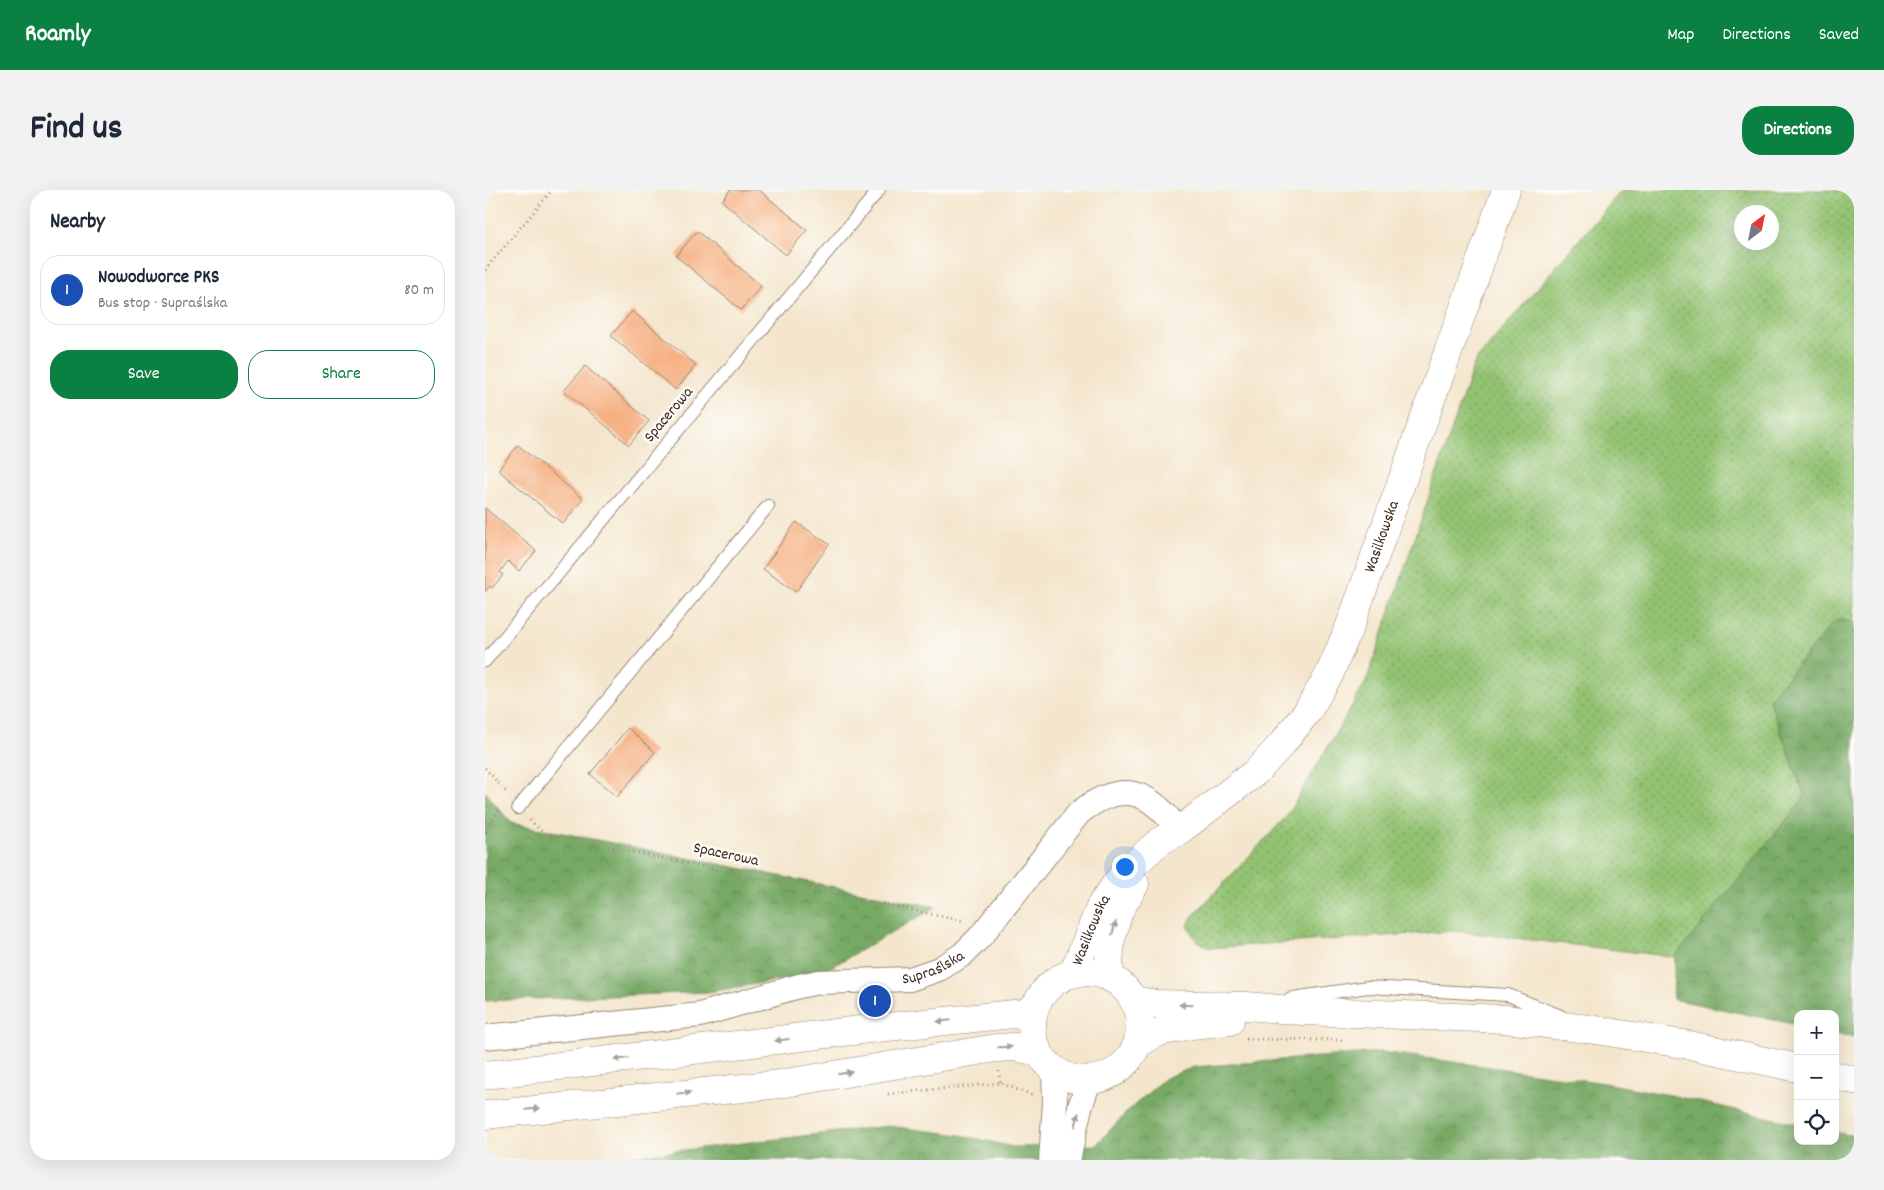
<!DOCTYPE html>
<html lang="en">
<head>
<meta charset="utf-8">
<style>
  body { margin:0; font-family:Dekko,sans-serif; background:#f2f2f3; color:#1f2937 }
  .controls { position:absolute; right:15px; bottom:15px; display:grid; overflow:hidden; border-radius:10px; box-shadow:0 5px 20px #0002 }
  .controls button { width:45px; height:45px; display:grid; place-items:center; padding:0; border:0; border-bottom:1px solid #e0e1e3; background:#fff; color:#1f2937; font:25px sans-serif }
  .compass { position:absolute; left:1249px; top:15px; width:45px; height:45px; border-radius:50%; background:#fff; box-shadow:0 5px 20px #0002; rotate:32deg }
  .you { position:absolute; left:639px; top:676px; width:18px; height:18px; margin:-12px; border:4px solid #fff; border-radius:50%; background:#1a73e8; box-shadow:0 0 0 8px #1a73e833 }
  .badge { display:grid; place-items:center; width:32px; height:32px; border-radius:50%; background:#0b8043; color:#fff; font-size:16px; font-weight:700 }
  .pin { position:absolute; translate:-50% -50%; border:2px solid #fff; box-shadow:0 1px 5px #0006 }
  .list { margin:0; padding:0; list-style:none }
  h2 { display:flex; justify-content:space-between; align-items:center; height:65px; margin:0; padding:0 20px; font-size:21px }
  h2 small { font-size:16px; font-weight:400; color:#747a83 }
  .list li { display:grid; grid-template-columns:32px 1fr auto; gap:15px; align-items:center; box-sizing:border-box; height:70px; margin:0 10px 10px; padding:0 10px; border:1px solid #e0e1e3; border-radius:20px }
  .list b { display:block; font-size:19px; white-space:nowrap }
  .list p { margin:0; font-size:16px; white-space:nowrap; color:#747a83 }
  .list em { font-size:16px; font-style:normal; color:#747a83 }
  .actions { display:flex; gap:10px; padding:15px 20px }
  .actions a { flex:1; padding:11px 0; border:1px solid #0b8043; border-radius:20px; text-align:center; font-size:18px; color:#0b8043 }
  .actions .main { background:#0b8043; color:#fff }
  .icon { flex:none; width:28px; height:28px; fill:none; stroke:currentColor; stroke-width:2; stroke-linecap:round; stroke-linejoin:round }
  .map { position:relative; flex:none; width:1369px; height:970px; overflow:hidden; border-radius:20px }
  header { display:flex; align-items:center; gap:30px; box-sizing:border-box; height:70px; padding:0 25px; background:#0b8043; color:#fff }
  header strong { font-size:24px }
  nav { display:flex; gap:28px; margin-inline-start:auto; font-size:18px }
  .intro { display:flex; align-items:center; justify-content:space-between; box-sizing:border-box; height:120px; padding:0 30px }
  h1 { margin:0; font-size:35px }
  .button { padding:12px 22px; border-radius:20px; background:#0b8043; color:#fff; font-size:18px; font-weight:700 }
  main { display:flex; gap:30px; padding:0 30px }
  aside { flex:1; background:#fff; border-radius:20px; box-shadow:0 5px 20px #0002 }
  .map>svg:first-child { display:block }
  .grass { fill:url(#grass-dots); stroke:#677648; fill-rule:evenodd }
  .forest { fill:url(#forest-crowns); stroke:#586a41 }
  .building { fill:#f6b082 }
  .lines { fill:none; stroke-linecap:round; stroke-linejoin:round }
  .service-casing { stroke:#988876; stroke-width:14 }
  .minor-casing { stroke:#988876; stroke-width:26 }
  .tertiary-casing { stroke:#988876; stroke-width:29 }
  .secondary-casing { stroke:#988876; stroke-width:29 }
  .path { stroke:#988876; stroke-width:3; stroke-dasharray:1 4; stroke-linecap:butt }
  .service { stroke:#fff; stroke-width:12 }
  .minor { stroke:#fff; stroke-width:24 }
  .tertiary { stroke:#fff; stroke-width:28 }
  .secondary { stroke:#fff; stroke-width:28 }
  .oneway { fill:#a79f9a }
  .labels { text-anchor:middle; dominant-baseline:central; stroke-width:5; stroke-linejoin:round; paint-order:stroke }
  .street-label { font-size:16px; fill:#3b2a1e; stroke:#fdfcf7 }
</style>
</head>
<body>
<header>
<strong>Roamly</strong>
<nav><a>Map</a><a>Directions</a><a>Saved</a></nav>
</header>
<div class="intro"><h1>Find us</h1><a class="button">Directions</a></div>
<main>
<aside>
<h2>Nearby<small></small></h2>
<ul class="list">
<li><span class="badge" style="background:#1a4fb4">1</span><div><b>Nowodworce PKS</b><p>Bus stop · Supraślska</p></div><em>80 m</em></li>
</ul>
<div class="actions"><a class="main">Save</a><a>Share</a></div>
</aside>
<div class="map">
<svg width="1369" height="970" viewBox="0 0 1369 970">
  <defs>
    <pattern id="grass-dots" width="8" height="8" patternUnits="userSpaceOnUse" patternTransform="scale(1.25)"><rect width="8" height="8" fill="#93c372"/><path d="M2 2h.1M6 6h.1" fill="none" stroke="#799f5d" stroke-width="1.8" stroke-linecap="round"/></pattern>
    <pattern id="forest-crowns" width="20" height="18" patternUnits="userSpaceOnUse" patternTransform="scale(1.25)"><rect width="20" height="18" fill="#76a964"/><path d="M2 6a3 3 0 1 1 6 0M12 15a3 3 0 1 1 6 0" fill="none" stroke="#628a52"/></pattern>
  </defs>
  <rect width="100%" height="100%" fill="#fdfcf7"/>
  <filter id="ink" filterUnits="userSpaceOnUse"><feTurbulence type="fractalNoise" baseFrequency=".02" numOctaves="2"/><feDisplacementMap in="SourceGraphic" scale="10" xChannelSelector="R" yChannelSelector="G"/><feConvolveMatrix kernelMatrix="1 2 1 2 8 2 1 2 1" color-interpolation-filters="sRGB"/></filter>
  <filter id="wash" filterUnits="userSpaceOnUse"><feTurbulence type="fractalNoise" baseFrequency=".0096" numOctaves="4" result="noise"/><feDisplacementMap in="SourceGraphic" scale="20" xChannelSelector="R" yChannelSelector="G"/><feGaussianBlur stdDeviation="1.12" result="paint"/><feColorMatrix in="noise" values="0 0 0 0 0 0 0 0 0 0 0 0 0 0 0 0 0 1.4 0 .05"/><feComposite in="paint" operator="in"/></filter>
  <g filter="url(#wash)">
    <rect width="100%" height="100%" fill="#f4e6cd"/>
    <path class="grass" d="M 1137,0 L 1369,0 L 1369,433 L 1352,428 L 1284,509 L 1320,607 L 1190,767 L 971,741 L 724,758 L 711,750 L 703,736 L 707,727 L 802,626 L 881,492 L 990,171 ZM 1256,22 L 1286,22 L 1286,52 L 1256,52 Z"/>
    <g class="forest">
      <path d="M 1352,428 L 1369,433 L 1369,847 L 1350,843 L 1350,824 L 1313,824 L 1313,835 L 1188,809 L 1190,767 L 1320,607 L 1284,509 Z"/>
      <path d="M 0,602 L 26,633 L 451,717 L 336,783 L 224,802 L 0,811 Z"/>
      <path d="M 896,862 L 1113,892 L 1185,905 L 1313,934 L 1313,951 L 1350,951 L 1350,942 L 1369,946 L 1369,970 L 114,970 L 403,936 L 476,945 L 528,957 L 611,955 L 644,920 L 680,888 L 709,877 Z"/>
    </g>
    <g id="blocks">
      <g class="building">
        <path d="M 245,0 L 274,0 L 322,40 L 301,65 L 237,11 Z"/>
        <path d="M 212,41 L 276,96 L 256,120 L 191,66 Z"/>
        <path d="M 147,121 L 211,175 L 191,200 L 126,146 Z"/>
        <path d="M 100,176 L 164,231 L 144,255 L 79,201 Z"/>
        <path d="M 33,255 L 98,309 L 78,334 L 13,280 Z"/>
        <path d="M 0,318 L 51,361 L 34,381 L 23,371 L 15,382 L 18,385 L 7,398 L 5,396 L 0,402 Z"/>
        <path d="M 311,332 L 344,354 L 311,402 L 278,379 Z"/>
        <path d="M 143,538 L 170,562 L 132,607 L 105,584 Z"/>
      </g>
    </g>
  </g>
  <g filter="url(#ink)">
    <use href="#blocks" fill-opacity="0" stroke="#988876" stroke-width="1"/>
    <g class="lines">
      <g class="service-casing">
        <g id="service">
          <path d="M 0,471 L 394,0"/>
          <path d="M 33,618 L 283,316"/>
          <path d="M 802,811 L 808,808 L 883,797 L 1023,805 L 1076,826"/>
        </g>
      </g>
      <g class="minor-casing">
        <g id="minor">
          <path id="s1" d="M 0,847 L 215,825 L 314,796 L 334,792 L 425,789 L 454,779 L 477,765 L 495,747 L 594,623 C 636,590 664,599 694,641"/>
          <path d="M 566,970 L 570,912 L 569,881"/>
          <path d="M 583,970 L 595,917 L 604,891"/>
        </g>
      </g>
      <g class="tertiary-casing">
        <g id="tertiary">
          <path id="s2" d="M 587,784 L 592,774 L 616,715 L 638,684 L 675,651 L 694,641 L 772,581 L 797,554 L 822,522 L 844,485 L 866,433 L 1021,0"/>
          <path d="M 623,786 L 626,749 L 634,721 L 650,694"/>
        </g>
      </g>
      <g class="secondary-casing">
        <g id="secondary">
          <circle cx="601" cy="836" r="54"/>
          <path d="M 648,810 L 671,814 L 762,816 L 818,821 L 1020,829 L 1111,840 L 1204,855 L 1313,878"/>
          <path d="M 653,853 L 674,842 L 707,835 L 745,831"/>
          <path d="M 0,885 L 392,838 L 539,823 L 550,817"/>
          <path d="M 1350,886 L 1369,890"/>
          <path d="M 0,925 L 295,894 L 511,858 L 530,857 L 553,862"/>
        </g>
      </g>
      <g class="path">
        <path d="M 0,80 L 67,0"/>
        <path d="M 0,578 L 23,604"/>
        <path d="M 45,630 L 58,643 L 479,731"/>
        <path d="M 0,642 L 15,619"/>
        <path d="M 550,791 L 561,780"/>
        <path d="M 761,849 L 860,850"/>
        <path d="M 514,881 L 515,893"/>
        <path d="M 626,898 L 641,892 L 655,878"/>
        <path d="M 403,904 L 515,893 L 547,905"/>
      </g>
      <use href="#service" class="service"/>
      <use href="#minor" class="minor"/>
      <use href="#tertiary" class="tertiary"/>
      <use href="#secondary" class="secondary"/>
    </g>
    <defs><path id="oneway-solid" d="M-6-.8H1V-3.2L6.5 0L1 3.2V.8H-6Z" transform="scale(1.25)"/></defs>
    <g class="oneway">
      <use href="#oneway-solid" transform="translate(629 738) rotate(-74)"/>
      <use href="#oneway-solid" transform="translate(701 815) rotate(-178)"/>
      <use href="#oneway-solid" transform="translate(459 831) rotate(174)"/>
      <use href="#oneway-solid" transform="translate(297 850) rotate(173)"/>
      <use href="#oneway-solid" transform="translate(520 857) rotate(-1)"/>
      <use href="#oneway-solid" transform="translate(136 869) rotate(173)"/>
      <use href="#oneway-solid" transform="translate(360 883) rotate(-10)"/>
      <use href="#oneway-solid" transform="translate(199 903) rotate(-6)"/>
      <use href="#oneway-solid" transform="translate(48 919) rotate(-6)"/>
      <use href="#oneway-solid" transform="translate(592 930) rotate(-76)"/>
    </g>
  </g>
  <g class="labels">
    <g class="street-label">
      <text transform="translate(184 225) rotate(-50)">Spacerowa</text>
      <text stroke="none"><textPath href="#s2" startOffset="551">Wasilkowska</textPath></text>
      <text transform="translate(241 665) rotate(12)">Spacerowa</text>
      <text stroke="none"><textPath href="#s2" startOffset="48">Wasilkowska</textPath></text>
      <text stroke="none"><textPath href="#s1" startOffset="456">Supraślska</textPath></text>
    </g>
  </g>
</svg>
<div class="controls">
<button>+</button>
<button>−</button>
<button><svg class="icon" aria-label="locate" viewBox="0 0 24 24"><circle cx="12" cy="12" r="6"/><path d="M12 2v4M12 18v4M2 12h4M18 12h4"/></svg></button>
</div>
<svg class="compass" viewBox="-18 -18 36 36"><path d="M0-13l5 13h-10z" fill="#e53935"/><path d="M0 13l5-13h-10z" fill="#747a83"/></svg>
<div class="you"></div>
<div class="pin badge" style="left:390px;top:811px;background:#1a4fb4">1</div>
</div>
</main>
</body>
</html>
